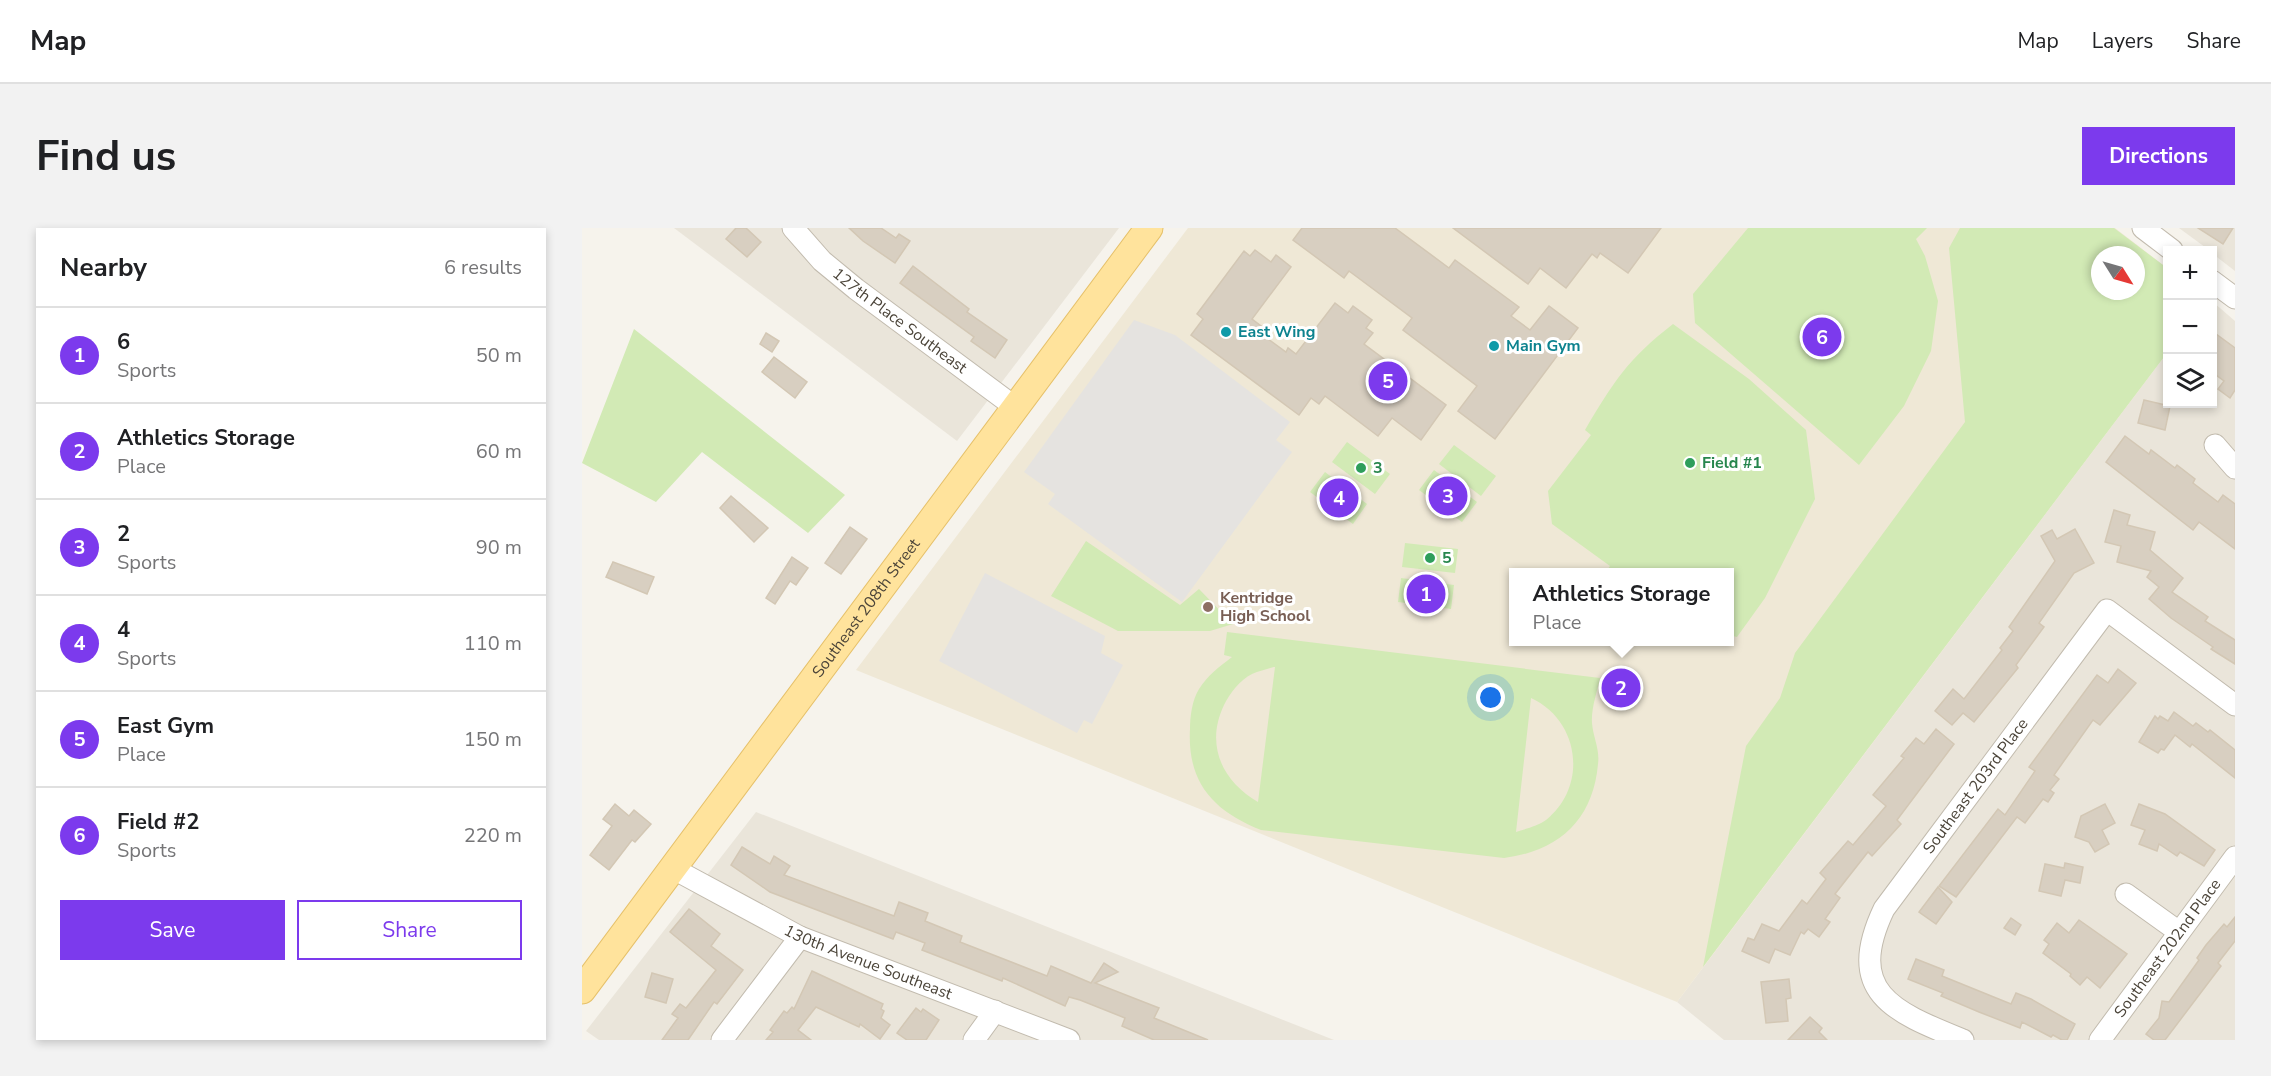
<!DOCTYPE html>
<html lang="en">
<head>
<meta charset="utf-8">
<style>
  body { margin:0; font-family:"Nunito Sans",sans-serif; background:#f2f2f2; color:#202124 }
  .controls { position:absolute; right:18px; top:18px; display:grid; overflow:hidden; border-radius:0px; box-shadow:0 3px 9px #0003 }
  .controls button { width:54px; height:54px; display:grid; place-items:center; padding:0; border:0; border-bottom:2px solid #e0e0e0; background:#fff; color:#202124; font:30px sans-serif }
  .compass { position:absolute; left:1509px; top:18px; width:54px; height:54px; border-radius:50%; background:#fff; box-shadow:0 3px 9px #0003; rotate:127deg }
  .you { position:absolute; left:909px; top:470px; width:21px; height:21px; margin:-15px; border:4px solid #fff; border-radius:50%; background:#1a73e8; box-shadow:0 0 0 9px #1a73e833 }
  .badge { display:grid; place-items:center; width:39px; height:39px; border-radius:50%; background:#7c3aed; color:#fff; font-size:20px; font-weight:700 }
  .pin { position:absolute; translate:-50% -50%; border:3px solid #fff; box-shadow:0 2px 6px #0006 }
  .popup { position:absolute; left:927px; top:340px; width:225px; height:78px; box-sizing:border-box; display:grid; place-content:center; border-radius:0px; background:#fff; filter:drop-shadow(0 2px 4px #0005); font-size:20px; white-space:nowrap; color:#757577 }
  .popup b { font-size:22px; color:#202124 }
  .popup::after { content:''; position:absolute; left:50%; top:100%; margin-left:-12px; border:12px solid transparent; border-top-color:#fff }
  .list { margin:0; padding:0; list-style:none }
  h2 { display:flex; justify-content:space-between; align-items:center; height:78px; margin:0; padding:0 24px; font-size:26px }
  h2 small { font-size:20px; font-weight:400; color:#757577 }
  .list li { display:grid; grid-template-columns:39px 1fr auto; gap:18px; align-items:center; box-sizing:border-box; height:96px; padding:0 24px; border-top:2px solid #e0e0e0 }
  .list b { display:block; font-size:22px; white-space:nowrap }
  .list p { margin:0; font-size:20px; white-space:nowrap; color:#757577 }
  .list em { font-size:20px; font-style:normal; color:#757577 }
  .actions { display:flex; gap:12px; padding:18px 24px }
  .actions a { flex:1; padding:14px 0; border:2px solid #7c3aed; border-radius:0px; text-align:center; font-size:21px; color:#7c3aed }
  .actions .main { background:#7c3aed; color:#fff }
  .icon { flex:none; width:33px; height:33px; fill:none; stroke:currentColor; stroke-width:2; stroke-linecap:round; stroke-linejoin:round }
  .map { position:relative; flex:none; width:1653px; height:812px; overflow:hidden; border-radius:0px }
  header { display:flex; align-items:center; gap:36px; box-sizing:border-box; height:84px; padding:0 30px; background:#fff; border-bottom:2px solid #e0e0e0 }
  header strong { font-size:28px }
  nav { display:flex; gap:33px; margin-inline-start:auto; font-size:21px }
  .intro { display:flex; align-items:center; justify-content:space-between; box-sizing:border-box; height:144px; padding:0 36px }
  h1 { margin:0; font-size:42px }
  .button { padding:15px 27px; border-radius:0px; background:#7c3aed; color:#fff; font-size:21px; font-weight:700 }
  main { display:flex; gap:36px; padding:0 36px }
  aside { flex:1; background:#fff; border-radius:0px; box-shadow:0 3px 9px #0003 }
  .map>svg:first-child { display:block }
  .residential { fill:#eae5da }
  .education { fill:#efe8d6; fill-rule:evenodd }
  .green { fill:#d2eab5; fill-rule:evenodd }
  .parking { fill:#e5e3e0 }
  .building { fill:#d8cfc1; stroke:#d3c7b4; stroke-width:1.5 }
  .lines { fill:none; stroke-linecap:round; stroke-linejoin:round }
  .minor-casing { stroke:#c2bbae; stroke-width:23 }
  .major-casing { stroke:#e6c16a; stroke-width:29 }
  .minor { stroke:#fff; stroke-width:21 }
  .major { stroke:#ffe39c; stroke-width:27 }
  .culture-dot { fill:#0f9aa8; stroke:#fff; stroke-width:2 }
  .leisure-dot { fill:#2e9e5b; stroke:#fff; stroke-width:2 }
  .education-dot { fill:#8d6e63; stroke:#fff; stroke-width:2 }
  .labels { text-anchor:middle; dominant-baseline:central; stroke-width:6; stroke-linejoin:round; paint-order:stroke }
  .street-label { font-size:16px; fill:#4b4439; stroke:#fff }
  .culture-label { font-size:16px; font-weight:bold; fill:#0d838f; stroke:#fff; text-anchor:start }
  .leisure-label { font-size:16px; font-weight:bold; fill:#27864d; stroke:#fff; text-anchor:start }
  .education-label { font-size:16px; font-weight:bold; fill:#785e54; stroke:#fff; text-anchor:start }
</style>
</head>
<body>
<header>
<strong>Map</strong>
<nav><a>Map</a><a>Layers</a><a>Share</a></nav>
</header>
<div class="intro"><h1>Find us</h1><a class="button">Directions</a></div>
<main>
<aside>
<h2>Nearby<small>6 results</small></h2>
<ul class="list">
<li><span class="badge">1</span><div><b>6</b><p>Sports</p></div><em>50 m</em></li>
<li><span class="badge">2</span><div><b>Athletics Storage</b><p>Place</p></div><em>60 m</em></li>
<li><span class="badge">3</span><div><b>2</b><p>Sports</p></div><em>90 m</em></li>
<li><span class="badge">4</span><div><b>4</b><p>Sports</p></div><em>110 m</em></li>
<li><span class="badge">5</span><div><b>East Gym</b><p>Place</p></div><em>150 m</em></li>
<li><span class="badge">6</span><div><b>Field #2</b><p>Sports</p></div><em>220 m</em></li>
</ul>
<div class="actions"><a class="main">Save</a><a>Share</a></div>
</aside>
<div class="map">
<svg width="1653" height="812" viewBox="0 0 1653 812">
  <rect width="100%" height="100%" fill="#f6f3ec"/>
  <g class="residential">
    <path d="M 92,0 L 537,0 L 375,213 Z"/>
    <path d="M 1597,0 L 1653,0 L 1653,43 L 1631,26 L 1630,22 L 1627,22 Z"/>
    <path d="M 1631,74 L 1653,93 L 1653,812 L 1142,812 L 1095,774 L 1585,125 L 1586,176 L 1630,176 Z"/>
    <path d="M 174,584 L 752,812 L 17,812 L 4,803 Z"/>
  </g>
  <path class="education" d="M 606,0 L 1533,0 L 1585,40 L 1585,125 L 1095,774 L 274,442 ZM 1518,27 L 1554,27 L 1554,63 L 1518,63 ZM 931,344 L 1147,344 L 1147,414 L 931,414 Z"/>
  <g class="green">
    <path d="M 1166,0 L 1345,0 L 1334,11 L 1343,28 L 1356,73 L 1349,123 L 1322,178 L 1277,237 L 1113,95 L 1111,66 Z"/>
    <path d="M 1378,0 L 1532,0 L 1585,40 L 1585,125 L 1121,739 L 1164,518 L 1198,470 L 1213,425 L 1383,194 L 1367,20 ZM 1518,27 L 1554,27 L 1554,63 L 1518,63 Z"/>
    <path d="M 1091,96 L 1167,151 L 1224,202 L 1233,271 L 1183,370 L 1155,409 L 1147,407 L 1147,344 L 1024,344 L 1028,338 L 970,296 L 966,263 L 1009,207 L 1003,202 C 1032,153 1046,131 1091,96 Z"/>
    <path d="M 52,101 L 263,267 L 226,305 L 120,224 L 74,274 L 0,235 Z"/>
    <path d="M 765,214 L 808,246 L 793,266 L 750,234 Z"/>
    <path d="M 872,217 L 914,248 L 899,268 L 857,236 Z"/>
    <path d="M 852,242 L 895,274 L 880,294 L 837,262 Z"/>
    <path d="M 743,244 L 785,276 L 771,296 L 728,264 Z"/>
    <path d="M 504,313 L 598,377 L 617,361 L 651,396 L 628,403 L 536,403 L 469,368 Z"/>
    <path d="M 823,315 L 876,321 L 873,345 L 820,339 Z"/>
    <path d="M 819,350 L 872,357 L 869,381 L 816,374 Z"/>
    <path d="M 645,404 L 1018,450 C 1015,464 1009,481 1010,495 C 1011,509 1018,521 1016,536 C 1011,592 977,623 922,630 L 679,602 C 631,583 605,554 608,501 C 608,489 610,472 617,461 C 626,447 637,439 650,429 L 642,427 ZM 692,439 L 693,439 L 676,574 C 640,553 623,517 642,477 C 648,465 658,452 670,446 C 677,443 685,441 692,439 ZM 949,470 C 997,492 1007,557 964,592 C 956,598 943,601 934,604 Z"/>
  </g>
  <g class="parking">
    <path d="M 552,92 L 593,107 L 708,194 L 694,212 L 710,224 L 600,374 L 466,276 L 473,266 L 442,244 Z"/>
    <path d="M 403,345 L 523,408 L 519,425 L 541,437 L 510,496 L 502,492 L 495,505 L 357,433 Z"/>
  </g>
  <g class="building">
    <path d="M 154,0 L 164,0 L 179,14 L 165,29 L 144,11 Z"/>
    <path d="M 267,0 L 299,0 L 314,10 L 317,6 L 328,13 L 313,35 L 281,13 Z"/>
    <path d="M 720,0 L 813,0 L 867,40 L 873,32 L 937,79 L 929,88 L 948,102 L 967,78 L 996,100 L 913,211 L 876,183 L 895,158 L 821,102 L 830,90 L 767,43 L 762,50 L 711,12 Z"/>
    <path d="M 871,0 L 1079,0 L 1046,45 L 1018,25 L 1015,30 L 1010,26 L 984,60 L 958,40 L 946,56 Z"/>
    <path d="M 1616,0 L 1651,0 L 1641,16 Z"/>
    <path d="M 673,22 L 689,34 L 694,27 L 709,39 L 670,91 L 679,98 L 675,103 L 704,124 L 706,120 L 714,126 L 753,75 L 766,85 L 771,78 L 790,92 L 784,100 L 791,105 L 782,116 L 864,177 L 839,212 L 810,190 L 796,208 L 743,168 L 737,176 L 729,170 L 717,187 L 609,107 L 621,91 L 615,86 L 662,23 L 668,28 Z"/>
    <path d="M 331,38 L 387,81 L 385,84 L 425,112 L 413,130 L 389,113 L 392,109 L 318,55 Z"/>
    <path d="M 1630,103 L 1653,120 L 1653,162 L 1648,170 L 1636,161 L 1642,153 L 1630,144 Z"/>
    <path d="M 184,105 L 197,113 L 190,124 L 178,116 Z"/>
    <path d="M 192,129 L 225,154 L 213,170 L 180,144 Z"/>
    <path d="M 1562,172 L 1588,178 L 1583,202 L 1556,195 Z"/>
    <path d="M 1543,208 L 1567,226 L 1569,222 L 1593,240 L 1595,237 L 1613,251 L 1611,255 L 1636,274 L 1641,267 L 1653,276 L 1653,321 L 1617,294 L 1611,302 L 1524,234 Z"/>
    <path d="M 149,268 L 186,300 L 172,314 L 138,280 Z"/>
    <path d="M 1532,282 L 1548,287 L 1545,297 L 1573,304 L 1568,322 L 1601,350 L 1590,364 L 1626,389 L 1623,393 L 1653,412 L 1653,436 L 1629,421 L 1631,419 L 1589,390 L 1567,371 L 1577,359 L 1565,349 L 1569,343 L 1535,334 L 1539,318 L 1523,314 Z"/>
    <path d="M 268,299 L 285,311 L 259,346 L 243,335 Z"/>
    <path d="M 1493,301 L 1512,335 L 1492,345 L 1457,395 L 1462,399 L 1434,437 L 1436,440 L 1392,494 L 1381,485 L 1370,497 L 1353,483 L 1371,461 L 1382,471 L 1420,422 L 1418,420 L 1431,403 L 1427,399 L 1473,333 L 1459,308 L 1470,302 L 1475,311 Z"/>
    <path d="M 210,329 L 226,340 L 214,357 L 208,353 L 193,376 L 184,370 Z"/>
    <path d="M 31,334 L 72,349 L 65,366 L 24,349 Z"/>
    <path d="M 1536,441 L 1554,455 L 1518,497 L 1511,492 L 1472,547 L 1477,551 L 1468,562 L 1472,565 L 1466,574 L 1461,571 L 1443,595 L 1435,589 L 1374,669 L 1357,658 L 1416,581 L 1423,587 L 1453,543 L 1447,539 L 1515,447 L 1526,455 Z"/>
    <path d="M 1025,450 L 1055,453 L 1052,471 L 1023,467 Z"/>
    <path d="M 1592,484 L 1611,498 L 1614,495 L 1626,504 L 1628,502 L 1653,522 L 1653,550 L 1610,516 L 1608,519 L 1593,507 L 1582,522 L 1579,521 L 1576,525 L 1557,514 L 1573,488 L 1576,491 L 1578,488 L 1586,493 Z"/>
    <path d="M 1354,501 L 1372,516 L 1315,592 L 1319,596 L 1290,628 L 1286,624 L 1253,666 L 1258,670 L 1243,691 L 1248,694 L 1237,709 L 1226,701 L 1222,706 L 1219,704 L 1208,727 L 1193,721 L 1187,735 L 1160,723 L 1166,710 L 1172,712 L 1180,696 L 1197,703 L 1220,672 L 1225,676 L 1244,651 L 1238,645 L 1266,613 L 1271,617 L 1304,578 L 1291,567 L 1322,530 L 1319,528 L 1334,510 L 1342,516 Z"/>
    <path d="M 33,576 L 47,588 L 52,582 L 69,596 L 53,614 L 50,612 L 27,642 L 8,627 L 30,598 L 21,591 Z"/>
    <path d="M 1523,576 L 1533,595 L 1520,602 L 1527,616 L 1513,624 L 1507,614 L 1493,609 L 1499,588 Z"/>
    <path d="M 1557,576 L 1583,586 L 1633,622 L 1622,638 L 1598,624 L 1595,628 L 1577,616 L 1575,623 L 1557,616 L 1563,602 L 1549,597 Z"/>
    <path d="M 160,619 L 188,636 L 192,628 L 208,638 L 202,647 L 312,688 L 317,674 L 346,685 L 343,693 L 380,708 L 378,714 L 465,748 L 469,738 L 509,755 L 522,735 L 536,744 L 513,755 L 577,780 L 572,790 L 626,812 L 572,812 L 540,798 L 543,790 L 498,772 L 487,769 L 483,778 L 421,750 L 420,753 L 340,722 L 343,715 L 314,704 L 311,711 L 188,664 L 149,637 Z"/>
    <path d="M 1483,635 L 1501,639 L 1498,655 L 1483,652 L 1479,668 L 1457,663 L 1463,636 L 1482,640 Z"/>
    <path d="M 1356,659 L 1370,674 L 1354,696 L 1337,684 Z"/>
    <path d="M 107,681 L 138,706 L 129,718 L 161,742 L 135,776 L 132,774 L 106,812 L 80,812 L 96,790 L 90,786 L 98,776 L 104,780 L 134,742 L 88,704 Z"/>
    <path d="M 1653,689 L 1653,713 L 1636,735 L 1639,738 L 1583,812 L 1572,812 L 1564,806 L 1577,790 L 1580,773 L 1587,774 L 1617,732 L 1615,730 L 1624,717 L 1642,696 L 1645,699 Z"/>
    <path d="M 1429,690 L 1439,697 L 1433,707 L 1422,700 Z"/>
    <path d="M 1497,692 L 1545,726 L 1518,760 L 1505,749 L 1498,757 L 1488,748 L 1489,746 L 1461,725 L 1467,716 L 1462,712 L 1475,695 L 1487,705 Z"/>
    <path d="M 1334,731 L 1362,742 L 1360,748 L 1429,776 L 1434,765 L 1449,771 L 1493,796 L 1485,812 L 1480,812 L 1471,807 L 1469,809 L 1440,794 L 1438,800 L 1397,784 L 1359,768 L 1361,765 L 1326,751 Z"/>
    <path d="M 230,743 L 301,776 L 299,781 L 302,783 L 299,790 L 308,797 L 298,811 L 278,796 L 277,799 L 234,779 L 216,802 L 229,812 L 184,812 L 191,804 L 188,802 L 202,783 L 205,785 L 210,779 L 212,781 Z"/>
    <path d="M 70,745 L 91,751 L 84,775 L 63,769 Z"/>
    <path d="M 1207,751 L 1209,770 L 1204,771 L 1206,793 L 1184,795 L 1179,754 Z"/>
    <path d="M 334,780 L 339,784 L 341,781 L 357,792 L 344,812 L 325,812 L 315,805 Z"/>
    <path d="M 1228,789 L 1240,800 L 1237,804 L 1245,812 L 1206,812 Z"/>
  </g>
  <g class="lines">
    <g class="minor-casing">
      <g id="minor">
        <path id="s1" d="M 211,0 L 240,33 L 274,61 L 433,179"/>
        <path d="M 1561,0 L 1590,22"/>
        <path d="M 1630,53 L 1653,70"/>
        <path d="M 1633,217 L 1653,240"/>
        <path id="s2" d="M 90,640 L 218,709 L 487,812"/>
        <path d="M 1544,666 L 1597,704"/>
        <path d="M 140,812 L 218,709"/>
        <path d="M 392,812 L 413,783"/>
        <path id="s3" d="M 1381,812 C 1312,784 1262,765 1302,681 L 1525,382 L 1653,477"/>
        <path id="s4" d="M 1518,812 L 1653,629"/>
      </g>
    </g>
    <g class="major-casing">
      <g id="major">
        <path id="s5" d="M 0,762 L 567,0"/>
      </g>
    </g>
    <use href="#minor" class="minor"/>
    <use href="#major" class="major"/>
  </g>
  <g class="culture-dot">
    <circle cx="644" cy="104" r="6"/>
    <circle cx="912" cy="118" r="6"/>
  </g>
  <g class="leisure-dot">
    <circle cx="1108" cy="235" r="6"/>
    <circle cx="779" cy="240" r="6"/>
    <circle cx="848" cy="330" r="6"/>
  </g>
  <circle class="education-dot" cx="626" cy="379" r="6"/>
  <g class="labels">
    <g class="street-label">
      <text stroke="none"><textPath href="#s1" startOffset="142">127th Place Southeast</textPath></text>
      <text stroke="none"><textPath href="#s5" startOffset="476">Southeast 208th Street</textPath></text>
      <text stroke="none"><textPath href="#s3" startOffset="338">Southeast 203rd Place</textPath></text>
      <text stroke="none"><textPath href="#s4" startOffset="114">Southeast 202nd Place</textPath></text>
      <text stroke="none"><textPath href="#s2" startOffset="218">130th Avenue Southeast</textPath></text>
    </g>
    <g class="culture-label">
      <text x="656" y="104">East Wing</text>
      <text x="924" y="118">Main Gym</text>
    </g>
    <g class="leisure-label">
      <text x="1120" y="235">Field #1</text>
      <text x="791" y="240">3</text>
      <text x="860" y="330">5</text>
    </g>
    <g class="education-label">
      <text x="638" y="370">Kentridge<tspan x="638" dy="18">High School</tspan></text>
    </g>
  </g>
</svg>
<div class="controls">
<button>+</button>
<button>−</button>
<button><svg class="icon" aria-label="layers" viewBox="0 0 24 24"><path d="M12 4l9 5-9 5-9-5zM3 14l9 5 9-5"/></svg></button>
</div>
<svg class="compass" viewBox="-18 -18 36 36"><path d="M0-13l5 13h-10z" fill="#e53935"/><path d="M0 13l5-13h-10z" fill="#757577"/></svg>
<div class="you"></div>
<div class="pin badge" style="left:844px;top:366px">1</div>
<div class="pin badge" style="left:1039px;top:460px">2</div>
<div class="popup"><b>Athletics Storage</b>Place</div>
<div class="pin badge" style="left:866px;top:268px">3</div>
<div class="pin badge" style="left:757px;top:270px">4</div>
<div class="pin badge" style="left:806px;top:153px">5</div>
<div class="pin badge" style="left:1240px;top:109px">6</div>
</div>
</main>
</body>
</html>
